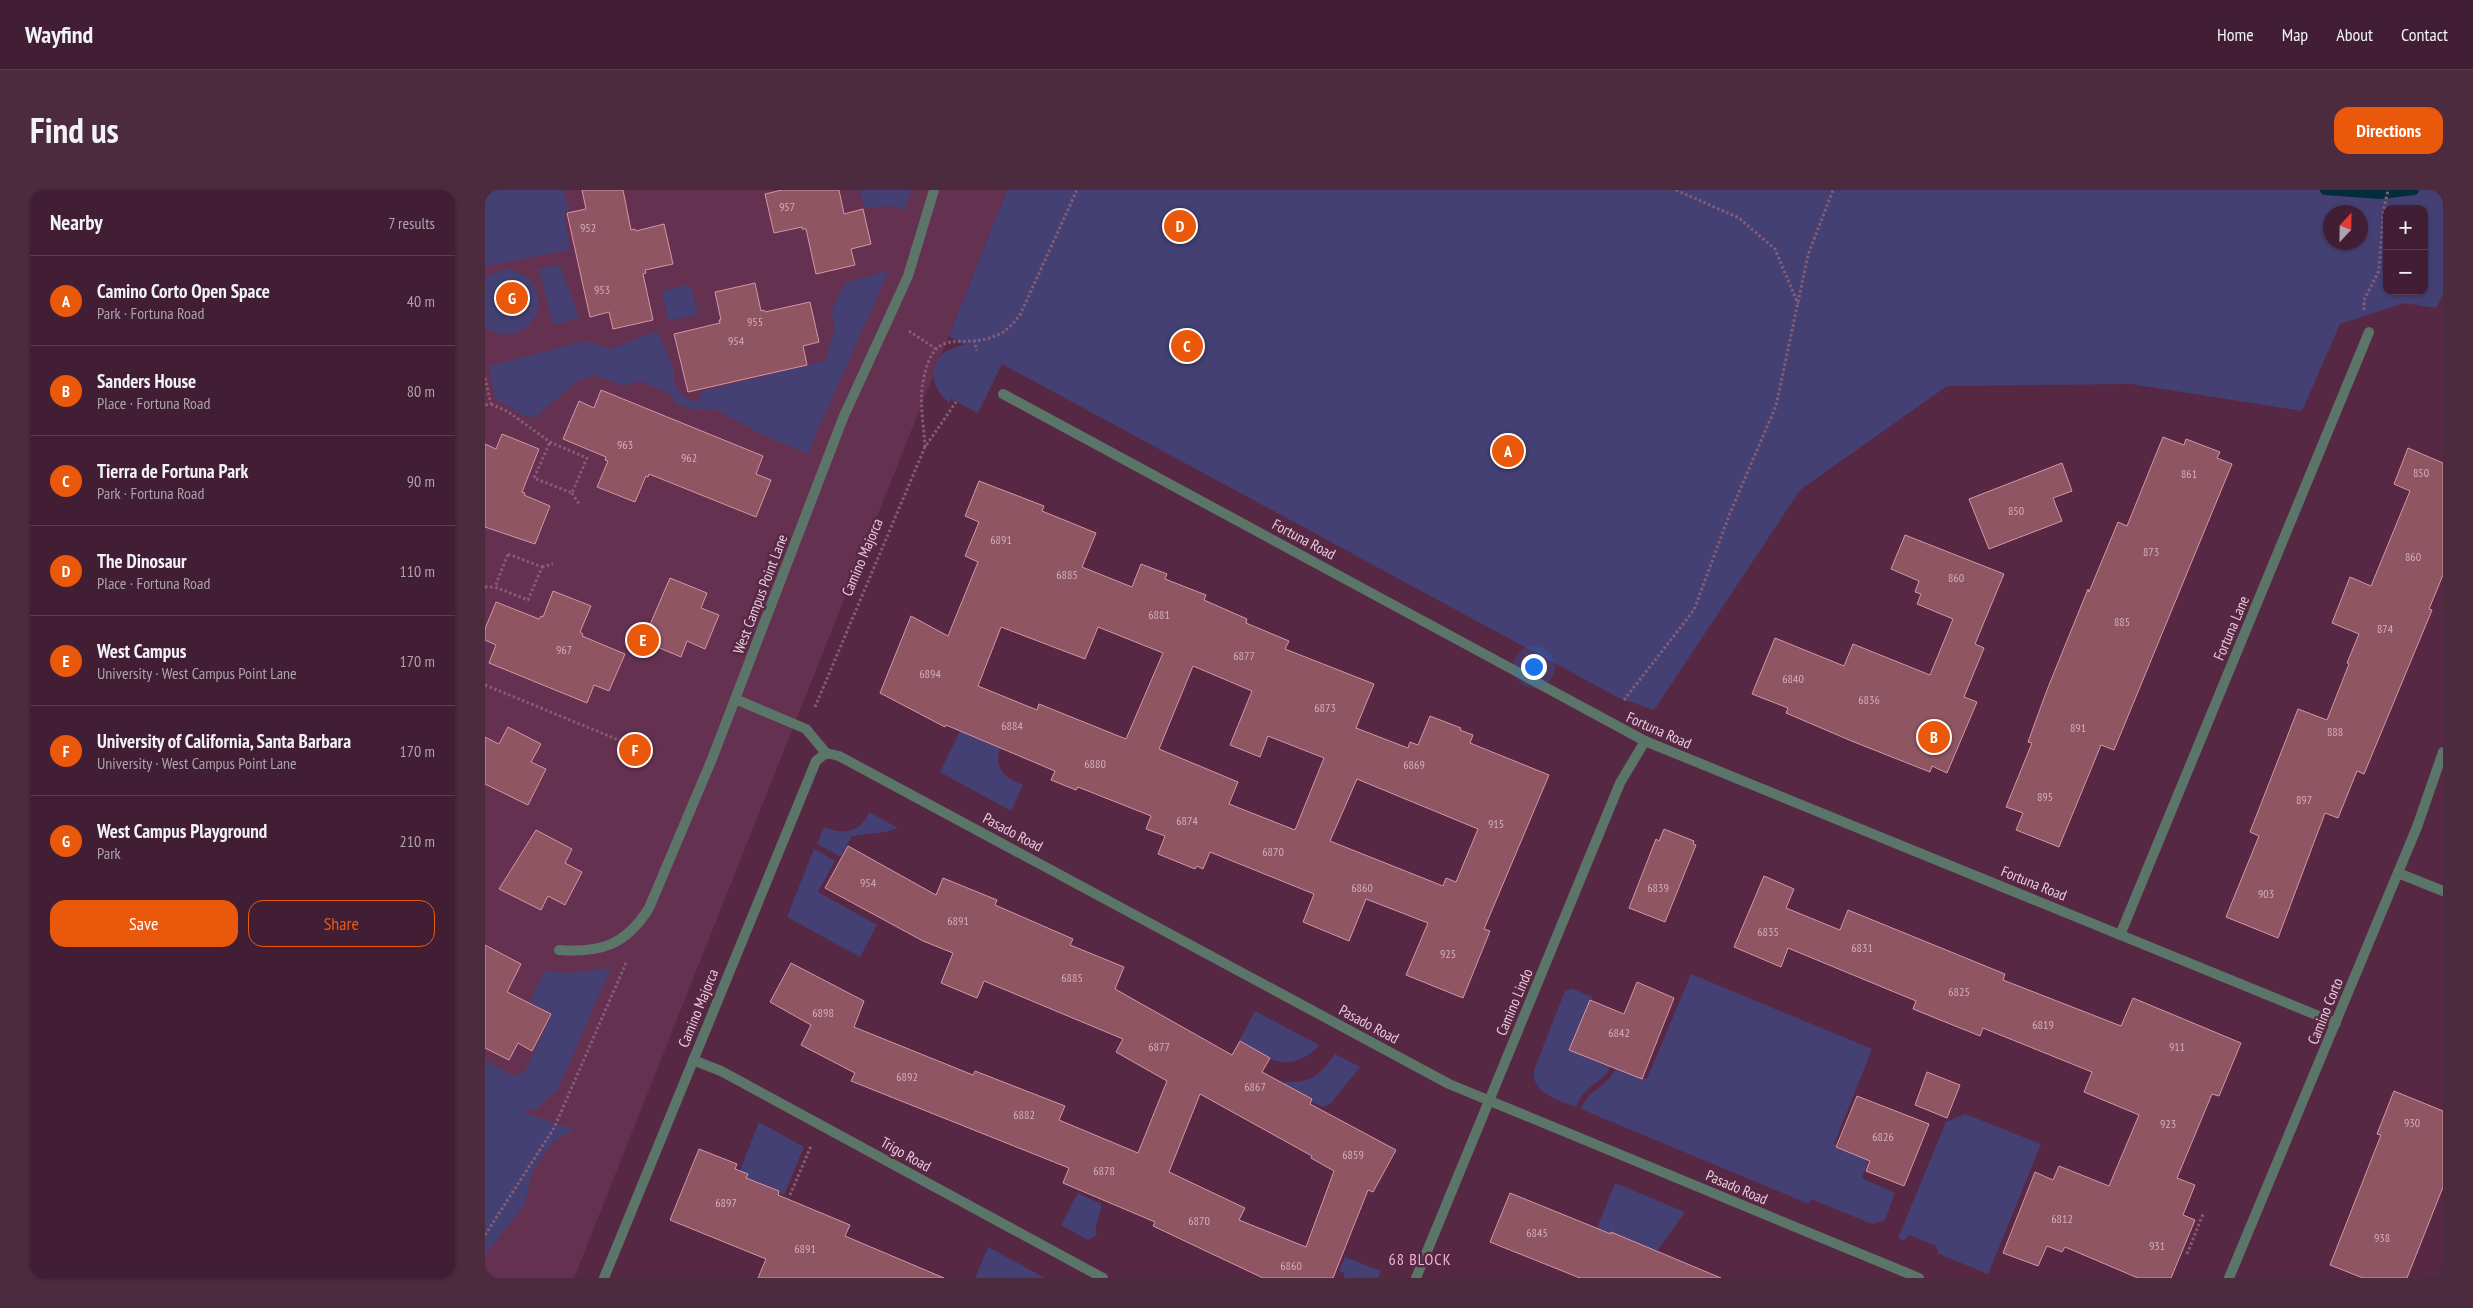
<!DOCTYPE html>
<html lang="en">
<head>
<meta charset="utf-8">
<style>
  body { margin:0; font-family:"PT Sans Narrow",sans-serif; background:#4c2b3f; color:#f1f3f6 }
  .controls { position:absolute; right:15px; top:15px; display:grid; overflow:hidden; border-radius:10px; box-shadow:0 1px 4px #0004 }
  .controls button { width:45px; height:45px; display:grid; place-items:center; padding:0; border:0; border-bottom:1px solid #5a3c4e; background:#411e33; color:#f1f3f6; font:25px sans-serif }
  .compass { position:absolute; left:1838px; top:15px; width:45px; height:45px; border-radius:50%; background:#411e33; box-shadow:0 1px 4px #0004; rotate:22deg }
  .you { position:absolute; left:1048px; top:476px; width:18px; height:18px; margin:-12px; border:4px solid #fff; border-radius:50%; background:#1a73e8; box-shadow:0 0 0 8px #1a73e833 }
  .badge { display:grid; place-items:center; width:32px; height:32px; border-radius:50%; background:#ea580c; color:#fff; font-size:16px; font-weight:700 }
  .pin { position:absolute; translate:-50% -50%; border:2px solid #fff; box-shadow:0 1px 5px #0006 }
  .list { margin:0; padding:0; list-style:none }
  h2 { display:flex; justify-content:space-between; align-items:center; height:65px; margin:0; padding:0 20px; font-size:21px }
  h2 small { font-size:16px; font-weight:400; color:#aea2ac }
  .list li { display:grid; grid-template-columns:32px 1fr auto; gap:15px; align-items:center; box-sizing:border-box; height:90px; padding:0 20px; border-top:1px solid #5a3c4e }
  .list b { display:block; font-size:19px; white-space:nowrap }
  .list p { margin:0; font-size:16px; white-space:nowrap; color:#aea2ac }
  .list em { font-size:16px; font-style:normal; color:#aea2ac }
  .actions { display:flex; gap:10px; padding:15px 20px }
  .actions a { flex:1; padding:11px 0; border:1px solid #ea580c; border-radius:15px; text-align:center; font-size:18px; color:#ea580c }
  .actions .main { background:#ea580c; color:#fff }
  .map { position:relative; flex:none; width:1958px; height:1088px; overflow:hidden; border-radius:15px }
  header { display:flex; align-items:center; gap:30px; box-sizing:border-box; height:70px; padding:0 25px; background:#411e33; border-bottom:1px solid #5a3c4e }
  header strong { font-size:24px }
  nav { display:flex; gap:28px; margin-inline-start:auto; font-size:18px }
  .intro { display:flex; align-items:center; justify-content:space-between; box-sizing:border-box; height:120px; padding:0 30px }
  h1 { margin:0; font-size:35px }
  .button { padding:12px 22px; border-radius:15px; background:#ea580c; color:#fff; font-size:18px; font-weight:700 }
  main { display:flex; gap:30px; padding:0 30px }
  aside { flex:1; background:#411e33; border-radius:15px; box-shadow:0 1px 4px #0004 }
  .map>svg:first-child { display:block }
  .built { fill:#653151 }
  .green { fill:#444073; fill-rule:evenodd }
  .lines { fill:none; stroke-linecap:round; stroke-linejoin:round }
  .stream { stroke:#012d3c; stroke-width:10 }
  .building { fill:#905563; stroke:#d696a4; fill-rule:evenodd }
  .path { stroke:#855c74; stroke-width:3; stroke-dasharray:2.5 2.5; stroke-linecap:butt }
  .service { stroke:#5b7569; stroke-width:10 }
  .minor { stroke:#5b7569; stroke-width:10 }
  .labels { text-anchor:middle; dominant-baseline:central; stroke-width:5; stroke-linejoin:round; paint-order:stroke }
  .number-label { font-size:12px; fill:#d3aebd }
  .street-label { font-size:15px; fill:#e9cbdb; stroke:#572844 }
  .neighbourhood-label { font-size:16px; letter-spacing:1px; fill:#efb4d4; stroke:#572844 }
</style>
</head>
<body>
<header>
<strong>Wayfind</strong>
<nav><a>Home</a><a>Map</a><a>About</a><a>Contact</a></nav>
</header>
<div class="intro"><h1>Find us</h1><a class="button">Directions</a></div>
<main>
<aside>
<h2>Nearby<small>7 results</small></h2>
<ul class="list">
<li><span class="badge">A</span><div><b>Camino Corto Open Space</b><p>Park · Fortuna Road</p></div><em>40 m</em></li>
<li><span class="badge">B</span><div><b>Sanders House</b><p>Place · Fortuna Road</p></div><em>80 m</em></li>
<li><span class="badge">C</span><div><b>Tierra de Fortuna Park</b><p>Park · Fortuna Road</p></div><em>90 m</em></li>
<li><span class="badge">D</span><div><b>The Dinosaur</b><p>Place · Fortuna Road</p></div><em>110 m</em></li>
<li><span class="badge">E</span><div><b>West Campus</b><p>University · West Campus Point Lane</p></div><em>170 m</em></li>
<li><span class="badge">F</span><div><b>University of California, Santa Barbara</b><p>University · West Campus Point Lane</p></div><em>170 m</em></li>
<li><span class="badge">G</span><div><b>West Campus Playground</b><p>Park</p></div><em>210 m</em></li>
</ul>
<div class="actions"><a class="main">Save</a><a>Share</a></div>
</aside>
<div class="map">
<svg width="1958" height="1088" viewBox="0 0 1958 1088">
  <rect width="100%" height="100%" fill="#572844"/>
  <path class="built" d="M 0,0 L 522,0 L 89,1088 L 0,1088 Z"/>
  <g class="green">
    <path d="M 6,0 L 79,0 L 84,20 L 79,22 L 85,60 L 0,76 L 0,6 Z"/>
    <path d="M 375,0 L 426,0 L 420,20 L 406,16 L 379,18 Z"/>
    <path d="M 522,0 L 1958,0 L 1958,104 L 1951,118 L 1919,113 L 1855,134 L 1817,221 L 1646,194 L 1462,196 L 1315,300 L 1169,520 L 1134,508 L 517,174 L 493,223 L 466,209 L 464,213 C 438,190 446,160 480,155 L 464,146 ZM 1902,19 L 1939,19 L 1939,101 L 1902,101 ZM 1846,22 L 1876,22 L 1876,52 L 1846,52 Z"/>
    <path d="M 75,75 L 94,128 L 68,135 L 54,79 Z"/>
    <path d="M 19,79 C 82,86 48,170 0,137 L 0,87 Z"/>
    <path d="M 403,81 C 378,143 348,202 323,264 L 282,247 L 229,219 L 211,220 L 192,214 L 184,203 L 155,191 L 138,196 L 111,185 L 92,191 L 51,227 C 33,228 25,215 10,209 L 4,176 L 101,151 L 125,159 L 172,141 L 189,179 C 186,194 197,212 213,211 L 217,201 L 340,171 L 350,136 L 347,127 L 348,117 L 354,103 L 362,92 Z"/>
    <path d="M 203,95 L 206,97 L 213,125 L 183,130 L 177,101 Z"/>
    <path d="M 476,539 L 515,558 C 508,578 520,588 538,595 L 526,621 L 455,582 Z"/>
    <path d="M 384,622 L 413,638 L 401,642 L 367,646 L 356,667 L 332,654 L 339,637 C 358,645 376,643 384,622 Z"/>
    <path d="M 329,659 L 350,671 L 333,702 L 392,735 L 375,767 L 302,727 Z"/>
    <path d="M 126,778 L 73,899 L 52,919 L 36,922 L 90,940 L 69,951 L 47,982 L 40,1014 L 3,1061 L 0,1069 L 0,870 C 11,875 20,884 32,886 L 40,881 L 67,823 L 45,812 L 59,781 L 81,783 Z"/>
    <path d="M 1206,784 L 1387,859 L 1349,954 L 1384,969 L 1377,987 L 1379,989 L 1410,1003 L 1400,1030 L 1387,1034 L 1326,1009 L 1324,1014 L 1096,919 C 1105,897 1122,899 1131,877 L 1162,889 Z"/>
    <path d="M 1088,799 L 1107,807 L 1087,859 L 1126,875 C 1118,895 1100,893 1091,917 C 1073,910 1046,903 1049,880 L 1080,801 Z"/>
    <path d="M 770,821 L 834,855 C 810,884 780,870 752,855 Z"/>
    <path d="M 850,864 L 875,877 L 845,914 L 837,917 L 798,895 L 800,892 C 828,893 834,885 850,864 Z"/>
    <path d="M 1480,924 L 1556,954 L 1503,1084 L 1454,1064 L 1451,1056 L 1424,1045 L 1419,1051 L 1413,1048 L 1461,932 Z"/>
    <path d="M 274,932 L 319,957 L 299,1005 L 253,986 Z"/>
    <path d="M 1130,993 L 1200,1022 L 1170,1064 L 1113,1088 L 1092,1088 Z"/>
    <path d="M 593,1003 L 616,1014 C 617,1026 608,1033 612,1045 L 603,1050 L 576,1035 Z"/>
    <path d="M 503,1057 L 560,1088 L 490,1088 Z"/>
    <path d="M 860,1067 L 896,1081 L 893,1088 L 858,1088 L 860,1083 L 854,1081 Z"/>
  </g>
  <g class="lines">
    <path class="stream" d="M 1840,0 L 1896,4 L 1929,0"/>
  </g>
  <g class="building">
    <path d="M 97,0 L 138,0 L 146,40 L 150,39 L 151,41 L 179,34 L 188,74 L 160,80 L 161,83 L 158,84 L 168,130 L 128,139 L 124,122 L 105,127 L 82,23 L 101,19 Z"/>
    <path d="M 297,0 L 354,0 L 359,24 L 378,19 L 386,54 L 366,59 L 370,75 L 331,84 L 321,39 L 317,39 L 317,37 L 289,43 L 280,4 Z"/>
    <path d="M 270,93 L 276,121 L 279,120 L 280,122 L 325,112 L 334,152 L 318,156 L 322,175 L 203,202 L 189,144 L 235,133 L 234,130 L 236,130 L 230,102 Z"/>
    <path d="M 116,200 L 278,266 L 271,284 L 286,290 L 271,327 L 164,284 L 163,287 L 161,286 L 150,312 L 112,297 L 123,271 L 120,270 L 121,267 L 78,249 L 94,211 L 109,218 Z"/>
    <path d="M 17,244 L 54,259 L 37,302 L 40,303 L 39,305 L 65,316 L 50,354 L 0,337 L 0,254 L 11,259 Z"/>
    <path d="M 1678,247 L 1699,255 L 1701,249 L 1735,262 L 1732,268 L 1747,274 L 1629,560 L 1616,555 L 1574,657 L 1531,640 L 1538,623 L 1521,617 L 1547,553 L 1543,552 L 1562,500 L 1603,399 L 1604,402 L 1633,332 L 1642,336 Z"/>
    <path d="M 1923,258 L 1958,273 L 1958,385 L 1944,419 L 1947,420 L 1879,584 L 1872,581 L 1853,628 L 1840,623 L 1793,748 L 1741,727 L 1774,646 L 1765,642 L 1813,519 L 1842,530 L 1864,474 L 1862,473 L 1874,444 L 1847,433 L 1865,387 L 1886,396 L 1925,301 L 1909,294 Z"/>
    <path d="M 1577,273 L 1587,301 L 1568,308 L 1577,331 L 1504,359 L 1484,309 Z"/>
    <path d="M 494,291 L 559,316 L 557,321 L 611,343 L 597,377 L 647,397 L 656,374 L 682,384 L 680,389 L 721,405 L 719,410 L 762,429 L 761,433 L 804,451 L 800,459 L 889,494 L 871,538 L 923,558 L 925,552 L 933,555 L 945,526 L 976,538 L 975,540 L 988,545 L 985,553 L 1064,585 L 999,739 L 1005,741 L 978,808 L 921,785 L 943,733 L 881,709 L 864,751 L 818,732 L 829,704 L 725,662 L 718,679 L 712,676 L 710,679 L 673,664 L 680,646 L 661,639 L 666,626 L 593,597 L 591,600 L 566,590 L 570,581 L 461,535 L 460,537 L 395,503 L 426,426 L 463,446 L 493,372 L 480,366 L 494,332 L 480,326 ZM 516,437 L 600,469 L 613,437 L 678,463 L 641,549 L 554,514 L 552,520 L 493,496 ZM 708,476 L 767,501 L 745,555 L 775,567 L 783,546 L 839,568 L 810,640 L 744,614 L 753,592 L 674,559 ZM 872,589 L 993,639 L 971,692 L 961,688 L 958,696 L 845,651 Z"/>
    <path d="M 1420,345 L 1519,384 L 1490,454 L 1499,458 L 1479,507 L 1492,512 L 1462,583 L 1447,576 L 1445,582 L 1369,552 L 1301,523 L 1303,518 L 1267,504 L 1290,448 L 1359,476 L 1368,454 L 1445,485 L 1468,429 L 1432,414 L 1436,404 L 1430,402 L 1434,391 L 1406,379 Z"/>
    <path d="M 185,388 L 222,403 L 216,418 L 234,425 L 220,459 L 202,451 L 196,467 L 158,451 Z"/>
    <path d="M 68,401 L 106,416 L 95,442 L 98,444 L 97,446 L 140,464 L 124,501 L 109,495 L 102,513 L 4,473 L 11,455 L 0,450 L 0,439 L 11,412 L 54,429 L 56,426 L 58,427 Z"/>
    <path d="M 23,537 L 56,554 L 46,572 L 61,579 L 43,615 L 0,594 L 0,547 L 14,554 Z"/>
    <path d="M 1179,639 L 1209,651 L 1208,654 L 1211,655 L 1180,732 L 1144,718 L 1171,649 L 1174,651 Z"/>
    <path d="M 51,640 L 87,659 L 80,673 L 97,682 L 80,715 L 63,706 L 56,720 L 14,699 Z"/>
    <path d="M 363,656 L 451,705 L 458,688 L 512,710 L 510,715 L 588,749 L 585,755 L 639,777 L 630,799 L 747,865 L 755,851 L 785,868 L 777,882 L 827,909 L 825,914 L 911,960 L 888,1002 L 883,1000 L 848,1088 L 778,1088 L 668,1036 L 670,1032 L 578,993 L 584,978 L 366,891 L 370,883 L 316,855 L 326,835 L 285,812 L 306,773 L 379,811 L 369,837 L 488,885 L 490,881 L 580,916 L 574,930 L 653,963 L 682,891 L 631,862 L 638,849 L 499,791 L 492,808 L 456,793 L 468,763 L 438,751 L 340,698 ZM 715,904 L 827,966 L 826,968 L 849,981 L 821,1057 L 754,1030 L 760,1018 L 684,982 Z"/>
    <path d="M 1279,686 L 1309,699 L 1301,718 L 1355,740 L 1363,720 L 1520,784 L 1518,790 L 1636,836 L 1648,808 L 1756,853 L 1734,906 L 1727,904 L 1692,988 L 1710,995 L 1698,1025 L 1710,1030 L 1686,1088 L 1653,1088 L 1580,1057 L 1577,1062 L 1562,1056 L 1553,1076 L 1518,1063 L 1550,982 L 1568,990 L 1574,976 L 1624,996 L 1654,925 L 1599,902 L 1607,882 L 1498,838 L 1495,846 L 1428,819 L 1431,811 L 1303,758 L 1296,777 L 1249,757 Z"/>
    <path d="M 0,755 L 36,774 L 22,802 L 66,824 L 47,861 L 33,853 L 24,870 L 0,858 Z"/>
    <path d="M 1152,792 L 1189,808 L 1157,889 L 1084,860 L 1105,810 L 1139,824 Z"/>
    <path d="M 1442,882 L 1475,895 L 1462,928 L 1430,915 Z"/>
    <path d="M 1909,901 L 1958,921 L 1958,997 L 1922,1088 L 1878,1088 L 1845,1075 L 1896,945 L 1892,944 Z"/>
    <path d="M 1372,906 L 1444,934 L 1419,996 L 1381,981 L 1385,971 L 1351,957 Z"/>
    <path d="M 214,959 L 252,974 L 250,979 L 263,984 L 261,988 L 294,1001 L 293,1005 L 365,1035 L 360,1046 L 459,1088 L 273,1088 L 281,1069 L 185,1030 Z"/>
    <path d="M 1025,1003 L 1126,1044 L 1126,1042 L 1236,1088 L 1095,1088 L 1005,1052 Z"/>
  </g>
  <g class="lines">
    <g class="path">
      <path d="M 1191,0 L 1254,28 L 1290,59 L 1313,114"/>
      <path d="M 1879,120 L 1879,110 L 1894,81 L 1898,23 L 1903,0"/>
      <path d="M 424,141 L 451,159"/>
      <path d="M 489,150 L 492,161"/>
      <path d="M 0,188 L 6,214 L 0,215"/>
      <path d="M 6,214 L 22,221 L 65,252 L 102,268 L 87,303 L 49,288 L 65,252"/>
      <path d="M 440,257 C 439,236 434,212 438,192 C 449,131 477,162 512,145 C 522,141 528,134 535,125 L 592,0"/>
      <path d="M 87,303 L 94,314"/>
      <path d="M 23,364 L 57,377 L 43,410 L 10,397 Z"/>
      <path d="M 57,377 L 68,374"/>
      <path d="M 0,397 L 10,397"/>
      <path d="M 0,495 L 153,558"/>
      <path d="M 1139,510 L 1209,420 L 1245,323 L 1291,216 L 1323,65 L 1348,0"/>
      <path d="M 330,517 L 440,257 L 471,212"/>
      <path d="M 305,1005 L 326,956"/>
      <path d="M 0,1045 L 69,938 L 141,773"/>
      <path d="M 1702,1064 L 1718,1024"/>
    </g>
    <path class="service" d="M 250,509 L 321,539 L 341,563"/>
    <g class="minor">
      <path d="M 518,204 L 1160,551 L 1851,833"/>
      <path d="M 1913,683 L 1958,701"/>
      <path d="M 1635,745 L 1884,142"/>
      <path d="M 74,760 C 116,763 141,755 164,718 L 227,569 L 358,228 L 423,86 L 449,0"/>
      <path d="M 208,870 L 236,881 L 618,1088"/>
      <path d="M 119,1088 L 331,571 L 341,563 L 354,566 L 964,894 L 1434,1088"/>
      <path d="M 931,1088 L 1135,593 L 1160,551"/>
      <path d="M 1744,1088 L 1932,637 L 1958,562"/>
    </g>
  </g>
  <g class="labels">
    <g class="number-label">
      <text x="302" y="16">957</text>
      <text x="103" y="37">952</text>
      <text x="117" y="99">953</text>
      <text x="270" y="131">955</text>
      <text x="251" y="150">954</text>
      <text x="140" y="254">963</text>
      <text x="204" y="267">962</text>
      <text x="1936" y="282">850</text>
      <text x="1704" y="283">861</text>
      <text x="1531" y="320">850</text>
      <text x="516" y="349">6891</text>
      <text x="1666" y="361">873</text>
      <text x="1928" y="366">860</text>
      <text x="582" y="384">6885</text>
      <text x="1471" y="387">860</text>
      <text x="674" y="424">6881</text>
      <text x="1637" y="431">885</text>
      <text x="1900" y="438">874</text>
      <text x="79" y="459">967</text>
      <text x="759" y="465">6877</text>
      <text x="445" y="483">6894</text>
      <text x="1308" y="488">6840</text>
      <text x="1384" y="509">6836</text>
      <text x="840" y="517">6873</text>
      <text x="527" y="535">6884</text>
      <text x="1593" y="537">891</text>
      <text x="1850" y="541">888</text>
      <text x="610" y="573">6880</text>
      <text x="929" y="574">6869</text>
      <text x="1560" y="606">895</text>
      <text x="1819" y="609">897</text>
      <text x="702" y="630">6874</text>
      <text x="1011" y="633">915</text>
      <text x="788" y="661">6870</text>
      <text x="383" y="692">954</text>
      <text x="877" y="697">6860</text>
      <text x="1173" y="697">6839</text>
      <text x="1781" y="703">903</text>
      <text x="473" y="730">6891</text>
      <text x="1283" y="741">6835</text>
      <text x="1377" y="757">6831</text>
      <text x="963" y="763">925</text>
      <text x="587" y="787">6885</text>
      <text x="1474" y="801">6825</text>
      <text x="338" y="822">6898</text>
      <text x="1558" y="834">6819</text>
      <text x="1134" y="842">6842</text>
      <text x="674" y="856">6877</text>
      <text x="1692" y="856">911</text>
      <text x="422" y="886">6892</text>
      <text x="770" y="896">6867</text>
      <text x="539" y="924">6882</text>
      <text x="1927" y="932">930</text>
      <text x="1683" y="933">923</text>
      <text x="1398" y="946">6826</text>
      <text x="868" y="964">6859</text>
      <text x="619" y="980">6878</text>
      <text x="241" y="1012">6897</text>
      <text x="1577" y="1028">6812</text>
      <text x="714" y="1030">6870</text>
      <text x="1052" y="1042">6845</text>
      <text x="1897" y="1047">938</text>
      <text x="1672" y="1055">931</text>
      <text x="320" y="1058">6891</text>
      <text x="806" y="1075">6860</text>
    </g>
    <g class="street-label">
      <text transform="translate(819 349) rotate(28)">Fortuna Road</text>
      <text transform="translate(377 367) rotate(-67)">Camino Majorca</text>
      <text transform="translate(275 404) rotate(-69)">West Campus Point Lane</text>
      <text transform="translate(1746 438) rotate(-67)">Fortuna Lane</text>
      <text transform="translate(1174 540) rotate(24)">Fortuna Road</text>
      <text transform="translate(528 642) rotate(28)">Pasado Road</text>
      <text transform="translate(1549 693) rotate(22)">Fortuna Road</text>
      <text transform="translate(1029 812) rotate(-67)">Camino Lindo</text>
      <text transform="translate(213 818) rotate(-68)">Camino Majorca</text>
      <text transform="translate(1840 821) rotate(-68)">Camino Corto</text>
      <text transform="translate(884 834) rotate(28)">Pasado Road</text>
      <text transform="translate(421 964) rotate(29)">Trigo Road</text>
      <text transform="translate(1252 997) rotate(23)">Pasado Road</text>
    </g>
    <g class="neighbourhood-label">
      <text x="935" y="1069">68 BLOCK</text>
    </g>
  </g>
</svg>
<div class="controls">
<button>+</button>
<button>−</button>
</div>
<svg class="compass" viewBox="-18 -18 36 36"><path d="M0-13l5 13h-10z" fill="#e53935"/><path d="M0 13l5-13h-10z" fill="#aea2ac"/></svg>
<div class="you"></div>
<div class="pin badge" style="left:1023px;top:261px">A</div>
<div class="pin badge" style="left:1449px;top:547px">B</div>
<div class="pin badge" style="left:702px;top:156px">C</div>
<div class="pin badge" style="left:695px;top:36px">D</div>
<div class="pin badge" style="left:158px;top:450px">E</div>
<div class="pin badge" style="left:150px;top:560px">F</div>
<div class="pin badge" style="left:27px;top:108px">G</div>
</div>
</main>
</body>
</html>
